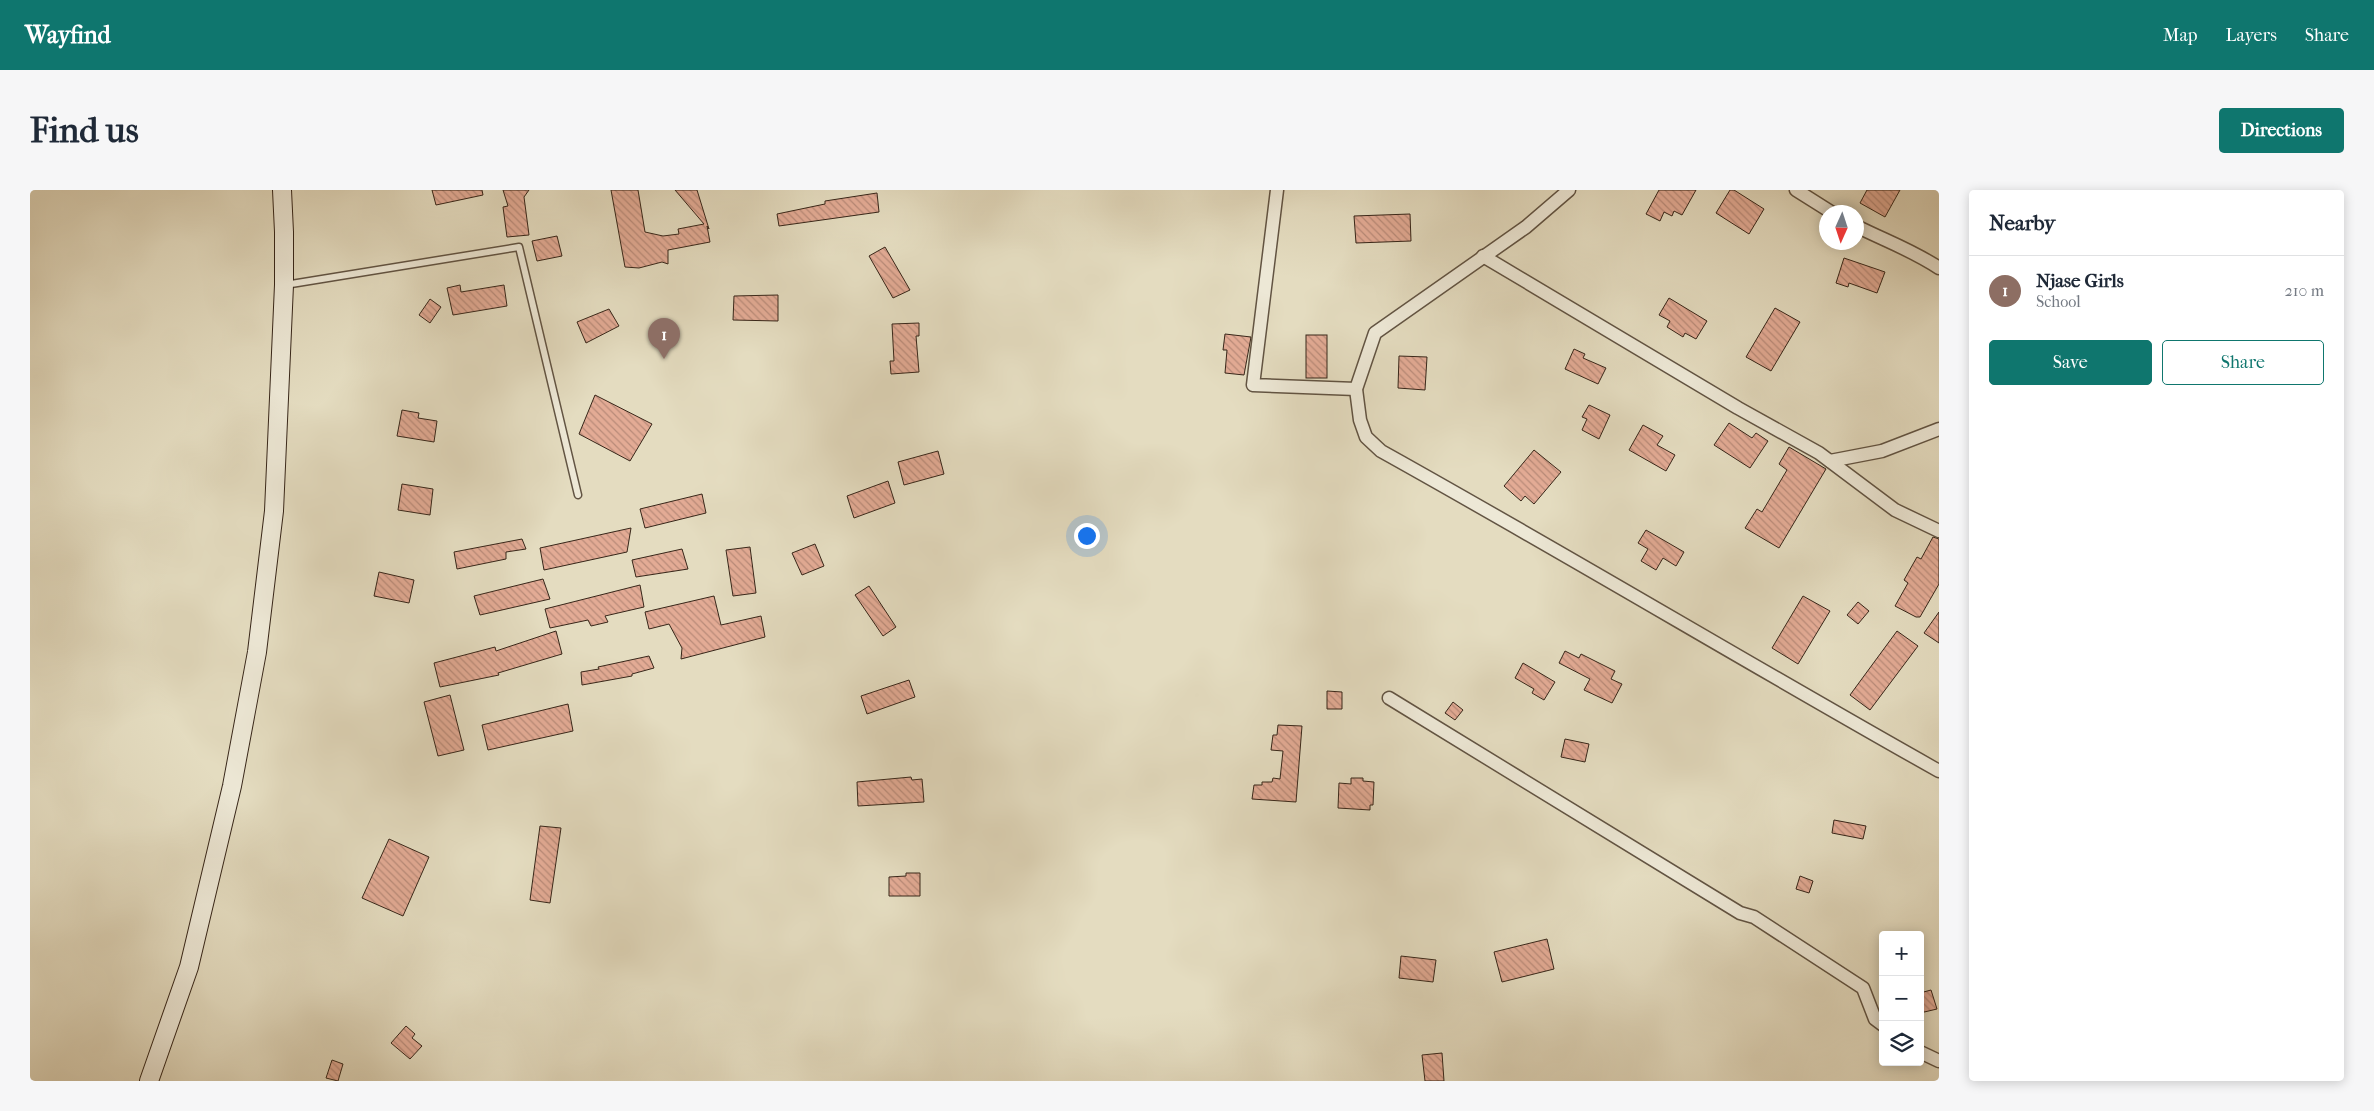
<!DOCTYPE html>
<html lang="en">
<head>
<meta charset="utf-8">
<style>
  body { margin:0; font-family:"IM FELL French Canon",serif; background:#f6f6f7; color:#1f2937 }
  .controls { position:absolute; right:15px; bottom:15px; display:grid; overflow:hidden; border-radius:5px; box-shadow:0 2px 12px #0003 }
  .controls button { width:45px; height:45px; display:grid; place-items:center; padding:0; border:0; border-bottom:1px solid #e0e1e3; background:#fff; color:#1f2937; font:25px sans-serif }
  .compass { position:absolute; left:1789px; top:15px; width:45px; height:45px; border-radius:50%; background:#fff; box-shadow:0 2px 12px #0003; rotate:183deg }
  .you { position:absolute; left:1056px; top:345px; width:18px; height:18px; margin:-12px; border:4px solid #fff; border-radius:50%; background:#1a73e8; box-shadow:0 0 0 8px #1a73e833 }
  .badge { display:grid; place-items:center; width:32px; height:32px; border-radius:50%; background:#0f766e; color:#fff; font-size:16px; font-weight:700 }
  .pin { position:absolute; translate:-50% -41px; filter:drop-shadow(0 1px 2px #0008) }
  .pin::after { content:''; position:absolute; top:26px; width:18px; height:15px; background:inherit; clip-path:polygon(0 0,100% 0,50% 100%) }
  .list { margin:0; padding:0; list-style:none }
  h2 { display:flex; justify-content:space-between; align-items:center; height:65px; margin:0; padding:0 20px; font-size:21px }
  h2 small { font-size:16px; font-weight:400; color:#747a83 }
  .list li { display:grid; grid-template-columns:32px 1fr auto; gap:15px; align-items:center; box-sizing:border-box; height:70px; padding:0 20px; border-top:1px solid #e0e1e3 }
  .list b { display:block; font-size:19px; white-space:nowrap }
  .list p { margin:0; font-size:16px; white-space:nowrap; color:#747a83 }
  .list em { font-size:16px; font-style:normal; color:#747a83 }
  .actions { display:flex; gap:10px; padding:15px 20px }
  .actions a { flex:1; padding:11px 0; border:1px solid #0f766e; border-radius:5px; text-align:center; font-size:18px; color:#0f766e }
  .actions .main { background:#0f766e; color:#fff }
  .icon { flex:none; width:28px; height:28px; fill:none; stroke:currentColor; stroke-width:2; stroke-linecap:round; stroke-linejoin:round }
  .map { position:relative; flex:none; width:1909px; height:891px; overflow:hidden; border-radius:5px }
  header { display:flex; align-items:center; gap:30px; box-sizing:border-box; height:70px; padding:0 25px; background:#0f766e; color:#fff }
  header strong { font-size:24px }
  nav { display:flex; gap:28px; margin-inline-start:auto; font-size:18px }
  .intro { display:flex; align-items:center; justify-content:space-between; box-sizing:border-box; height:120px; padding:0 30px }
  h1 { margin:0; font-size:35px }
  .button { padding:12px 22px; border-radius:5px; background:#0f766e; color:#fff; font-size:18px; font-weight:700 }
  main { display:flex; gap:30px; padding:0 30px }
  aside { flex:1; background:#fff; border-radius:5px; box-shadow:0 2px 12px #0003 }
  .map>svg:first-child { display:block }
  .building { fill:url(#building-back-hatch); stroke:#372619 }
  .lines { fill:none; stroke-linecap:round; stroke-linejoin:round }
  .service-casing { stroke:#625443; stroke-width:9 }
  .minor-casing { stroke:#625443; stroke-width:15 }
  .secondary-casing { stroke:#372619; stroke-width:20 }
  .service { stroke:#ede8d6; stroke-width:6 }
  .minor { stroke:#ede8d6; stroke-width:12 }
  .secondary { stroke:#ede8d6; stroke-width:18 }
</style>
</head>
<body>
<header>
<strong>Wayfind</strong>
<nav><a>Map</a><a>Layers</a><a>Share</a></nav>
</header>
<div class="intro"><h1>Find us</h1><a class="button">Directions</a></div>
<main>
<div class="map">
<svg width="1909" height="891" viewBox="0 0 1909 891">
  <defs>
    <pattern id="building-back-hatch" width="6" height="6" patternUnits="userSpaceOnUse" patternTransform="scale(1.25)"><rect width="6" height="6" fill="#e3ab95"/><path d="M-1 5l2 2M0 0l6 6M5-1l2 2" fill="none" stroke="#b98b79"/></pattern>
  </defs>
  <rect width="100%" height="100%" fill="#e4dcc0"/>
  <filter id="stains"><feTurbulence type="fractalNoise" baseFrequency=".004" numOctaves="4"/><feColorMatrix values="0 0 0 0 .2 0 0 0 0 .09 0 0 0 0 .02 0 0 0 .5 -.17"/></filter>
  <radialGradient id="worn" r=".72"><stop offset=".6" stop-color="#630" stop-opacity="0"/><stop offset="1" stop-color="#630" stop-opacity=".3"/></radialGradient>
  <g class="building">
    <path d="M 402,0 L 452,0 L 453,5 L 406,15 Z"/>
    <path d="M 473,0 L 499,0 L 494,7 L 499,45 L 477,47 L 473,17 L 478,16 Z"/>
    <path d="M 581,0 L 608,0 L 615,42 L 633,46 L 649,44 L 648,39 L 674,34 L 645,0 L 667,0 L 679,39 L 677,36 L 680,52 L 638,60 L 638,74 L 632,72 L 609,78 L 595,77 Z"/>
    <path d="M 1629,0 L 1666,0 L 1652,25 L 1644,21 L 1642,26 L 1634,22 L 1630,31 L 1616,24 Z"/>
    <path d="M 1700,0 L 1704,0 L 1734,19 L 1719,44 L 1686,23 Z"/>
    <path d="M 1837,0 L 1870,0 L 1855,27 L 1830,13 Z"/>
    <path d="M 847,3 L 849,22 L 749,36 L 747,24 L 795,14 L 795,11 Z"/>
    <path d="M 1380,24 L 1381,51 L 1326,53 L 1324,26 Z"/>
    <path d="M 527,46 L 532,66 L 507,71 L 502,51 Z"/>
    <path d="M 855,57 L 880,100 L 863,108 L 839,66 Z"/>
    <path d="M 1814,68 L 1855,82 L 1847,103 L 1819,93 L 1818,97 L 1806,93 Z"/>
    <path d="M 430,95 L 431,102 L 474,95 L 477,116 L 423,125 L 417,98 Z"/>
    <path d="M 748,105 L 748,131 L 703,130 L 704,106 Z"/>
    <path d="M 1639,108 L 1677,131 L 1666,149 L 1655,143 L 1653,147 L 1637,137 L 1640,131 L 1629,125 Z"/>
    <path d="M 400,109 L 411,117 L 400,133 L 389,125 Z"/>
    <path d="M 1745,118 L 1770,132 L 1741,181 L 1716,167 Z"/>
    <path d="M 579,119 L 589,136 L 556,153 L 547,132 Z"/>
    <path d="M 889,133 L 889,146 L 886,146 L 889,182 L 861,184 L 860,171 L 864,171 L 862,134 Z"/>
    <path d="M 1195,144 L 1221,147 L 1214,185 L 1195,183 L 1197,160 L 1193,160 Z"/>
    <rect x="1276" y="145" width="21" height="43"/>
    <path d="M 1544,159 L 1555,164 L 1553,168 L 1576,178 L 1568,194 L 1535,179 Z"/>
    <path d="M 1369,166 L 1397,167 L 1395,200 L 1368,198 Z"/>
    <path d="M 565,205 L 622,234 L 600,271 L 549,244 Z"/>
    <path d="M 1559,215 L 1580,225 L 1569,249 L 1552,240 L 1557,229 L 1552,227 Z"/>
    <path d="M 372,220 L 389,223 L 388,228 L 407,231 L 404,252 L 367,246 Z"/>
    <path d="M 1699,233 L 1722,248 L 1726,243 L 1738,251 L 1720,278 L 1684,255 Z"/>
    <path d="M 1613,235 L 1633,246 L 1627,255 L 1645,265 L 1636,281 L 1599,260 Z"/>
    <path d="M 1759,257 L 1796,279 L 1749,358 L 1715,338 L 1727,319 L 1732,322 L 1757,280 L 1749,274 Z"/>
    <path d="M 1504,260 L 1531,282 L 1504,314 L 1495,306 L 1491,311 L 1474,296 Z"/>
    <path d="M 908,261 L 914,284 L 874,295 L 868,272 Z"/>
    <path d="M 858,291 L 865,313 L 824,328 L 817,306 Z"/>
    <path d="M 372,294 L 403,299 L 400,325 L 368,320 Z"/>
    <path d="M 672,304 L 676,323 L 615,338 L 610,319 Z"/>
    <path d="M 601,338 L 597,362 L 514,380 L 510,358 Z"/>
    <path d="M 1616,340 L 1654,362 L 1646,376 L 1633,368 L 1626,380 L 1611,371 L 1618,359 L 1608,353 Z"/>
    <path d="M 1903,347 L 1909,349 L 1909,394 L 1890,427 L 1886,427 L 1865,416 L 1878,393 L 1874,390 L 1887,367 L 1891,369 Z"/>
    <path d="M 492,349 L 496,359 L 476,362 L 476,369 L 427,379 L 424,362 Z"/>
    <path d="M 785,354 L 794,376 L 772,385 L 762,363 Z"/>
    <path d="M 720,357 L 726,403 L 703,406 L 696,360 Z"/>
    <path d="M 652,359 L 658,379 L 606,387 L 602,370 Z"/>
    <path d="M 349,382 L 384,390 L 379,413 L 344,406 Z"/>
    <path d="M 513,389 L 520,409 L 450,425 L 444,406 Z"/>
    <path d="M 610,395 L 614,417 L 575,426 L 578,432 L 561,436 L 558,430 L 520,438 L 515,419 Z"/>
    <path d="M 839,396 L 866,437 L 853,446 L 825,405 Z"/>
    <path d="M 684,406 L 691,435 L 731,426 L 735,447 L 651,469 L 652,458 L 639,434 L 619,439 L 615,422 Z"/>
    <path d="M 1773,406 L 1800,421 L 1768,474 L 1742,458 Z"/>
    <path d="M 1828,412 L 1839,421 L 1828,434 L 1817,425 Z"/>
    <path d="M 1909,422 L 1909,453 L 1894,443 Z"/>
    <path d="M 526,441 L 532,464 L 468,483 L 469,485 L 410,497 L 404,473 L 465,457 L 466,461 Z"/>
    <path d="M 1867,441 L 1888,456 L 1840,520 L 1820,505 Z"/>
    <path d="M 1535,461 L 1549,468 L 1551,464 L 1585,481 L 1581,489 L 1592,494 L 1582,513 L 1554,500 L 1560,489 L 1529,473 Z"/>
    <path d="M 619,466 L 624,478 L 602,484 L 602,486 L 552,495 L 551,482 L 569,479 L 568,477 Z"/>
    <path d="M 1493,473 L 1525,492 L 1514,510 L 1502,503 L 1504,499 L 1485,488 Z"/>
    <path d="M 879,490 L 885,507 L 837,524 L 831,506 Z"/>
    <path d="M 1297,501 L 1312,502 L 1312,519 L 1297,519 Z"/>
    <path d="M 420,505 L 434,560 L 408,566 L 394,512 Z"/>
    <path d="M 1423,512 L 1433,520 L 1425,530 L 1415,523 Z"/>
    <path d="M 538,514 L 543,541 L 458,560 L 452,535 Z"/>
    <path d="M 1248,535 L 1272,536 L 1266,612 L 1222,609 L 1224,595 L 1232,595 L 1232,592 L 1242,592 L 1243,588 L 1250,589 L 1253,561 L 1241,560 L 1243,545 L 1247,545 Z"/>
    <path d="M 1535,549 L 1559,554 L 1555,572 L 1531,567 Z"/>
    <path d="M 881,587 L 882,590 L 892,589 L 894,612 L 828,616 L 827,592 Z"/>
    <path d="M 1321,588 L 1333,588 L 1333,591 L 1344,592 L 1343,615 L 1340,615 L 1340,620 L 1308,618 L 1309,593 L 1321,594 Z"/>
    <path d="M 1804,630 L 1836,636 L 1833,649 L 1802,643 Z"/>
    <path d="M 510,636 L 531,638 L 520,713 L 500,710 Z"/>
    <path d="M 359,649 L 399,667 L 373,726 L 332,708 Z"/>
    <path d="M 876,683 L 890,683 L 890,706 L 859,706 L 859,687 L 876,686 Z"/>
    <path d="M 1770,686 L 1783,691 L 1779,703 L 1766,699 Z"/>
    <path d="M 1517,749 L 1524,779 L 1472,792 L 1464,762 Z"/>
    <path d="M 1371,766 L 1406,770 L 1403,792 L 1369,788 Z"/>
    <path d="M 1901,800 L 1907,819 L 1890,823 L 1890,803 Z"/>
    <path d="M 376,836 L 385,844 L 382,848 L 392,856 L 380,869 L 361,853 Z"/>
    <path d="M 1412,863 L 1414,891 L 1395,891 L 1392,865 Z"/>
    <path d="M 302,870 L 313,874 L 308,891 L 296,888 Z"/>
  </g>
  <g class="lines">
    <g class="service-casing">
      <path id="service" d="M 255,95 L 489,57 L 548,305"/>
    </g>
    <g class="minor-casing">
      <g id="minor">
        <path d="M 1247,0 L 1223,195 L 1326,199"/>
        <path d="M 1539,0 L 1496,37 L 1345,143 L 1326,199 L 1330,230 L 1336,247 L 1351,261 C 1538,365 1722,476 1909,581"/>
        <path d="M 1766,0 L 1801,22"/>
        <path d="M 1826,36 C 1856,51 1882,60 1909,78"/>
        <path d="M 1453,66 L 1708,218 L 1789,263 L 1865,320 L 1909,341"/>
        <path d="M 1800,271 L 1852,261 L 1909,239"/>
        <path d="M 1359,508 L 1710,723 L 1724,727 L 1833,798 L 1845,829 L 1853,835"/>
        <path d="M 1890,862 L 1909,871"/>
      </g>
    </g>
    <g class="secondary-casing">
      <path id="secondary" d="M 119,891 L 159,777 L 202,596 L 227,462 L 244,321 L 254,95 L 254,42 L 252,0"/>
    </g>
    <use href="#service" class="service"/>
    <use href="#minor" class="minor"/>
    <use href="#secondary" class="secondary"/>
  </g>
  <rect width="100%" height="100%" filter="url(#stains)"/>
  <rect width="100%" height="100%" fill="url(#worn)"/>
</svg>
<div class="controls">
<button>+</button>
<button>−</button>
<button><svg class="icon" aria-label="layers" viewBox="0 0 24 24"><path d="M12 4l9 5-9 5-9-5zM3 14l9 5 9-5"/></svg></button>
</div>
<svg class="compass" viewBox="-18 -18 36 36"><path d="M0-13l5 13h-10z" fill="#e53935"/><path d="M0 13l5-13h-10z" fill="#747a83"/></svg>
<div class="you"></div>
<div class="pin badge" style="left:634px;top:169px;background:#8d6e63">1</div>
</div>
<aside>
<h2>Nearby<small></small></h2>
<ul class="list">
<li><span class="badge" style="background:#8d6e63">1</span><div><b>Njase Girls</b><p>School</p></div><em>210 m</em></li>
</ul>
<div class="actions"><a class="main">Save</a><a>Share</a></div>
</aside>
</main>
</body>
</html>
